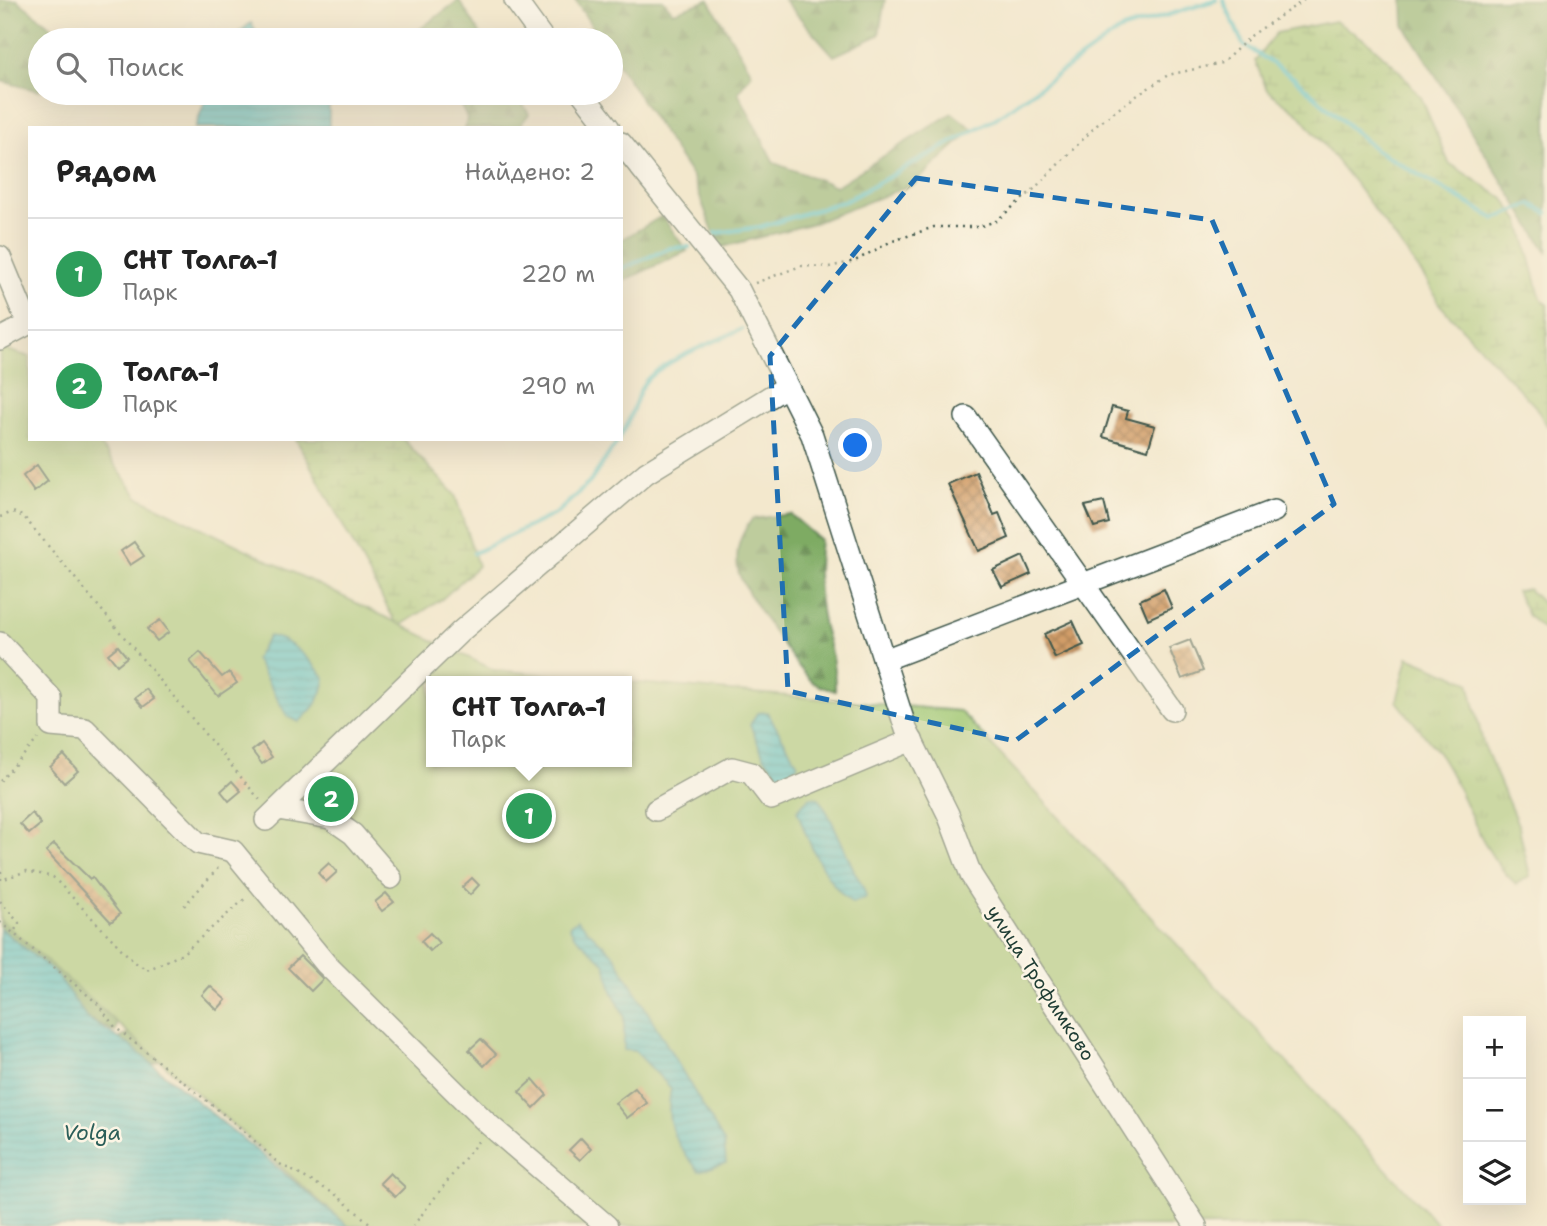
<!DOCTYPE html>
<html lang="ru">
<head>
<meta charset="utf-8">
<style>
  body { margin:0; font-family:"Shantell Sans",sans-serif; background:#f6f6f6; color:#222 }
  .controls { position:absolute; right:21px; bottom:21px; display:grid; overflow:hidden; border-radius:0px; box-shadow:0 7px 28px #0002 }
  .controls button { width:63px; height:63px; display:grid; place-items:center; padding:0; border:0; border-bottom:2px solid #e0e0e0; background:#fff; color:#222; font:35px sans-serif }
  .you { position:absolute; left:856px; top:446px; width:24px; height:24px; margin:-18px; border:5px solid #fff; border-radius:50%; background:#1a73e8; box-shadow:0 0 0 10px #1a73e833 }
  .badge { display:grid; place-items:center; width:46px; height:46px; border-radius:50%; background:#1f6fb2; color:#fff; font-size:23px; font-weight:700 }
  .pin { position:absolute; translate:-50% -50%; border:4px solid #fff; box-shadow:0 2px 7px #0006 }
  .popup { position:absolute; left:426px; top:676px; width:206px; height:91px; box-sizing:border-box; display:grid; place-content:center; border-radius:0px; background:#fff; filter:drop-shadow(0 2px 5px #0005); font-size:23px; white-space:nowrap; color:#767676 }
  .popup b { font-size:26px; color:#222 }
  .popup::after { content:''; position:absolute; left:50%; top:100%; margin-left:-14px; border:14px solid transparent; border-top-color:#fff }
  .list { margin:0; padding:0; list-style:none }
  h2 { display:flex; justify-content:space-between; align-items:center; height:91px; margin:0; padding:0 28px; font-size:30px }
  h2 small { font-size:23px; font-weight:400; color:#767676 }
  .list li { display:grid; grid-template-columns:46px 1fr auto; gap:21px; align-items:center; box-sizing:border-box; height:112px; padding:0 28px; border-top:2px solid #e0e0e0 }
  .list b { display:block; font-size:26px; white-space:nowrap }
  .list p { margin:0; font-size:23px; white-space:nowrap; color:#767676 }
  .list em { font-size:23px; font-style:normal; color:#767676 }
  .icon { flex:none; width:38px; height:38px; fill:none; stroke:currentColor; stroke-width:2; stroke-linecap:round; stroke-linejoin:round }
  .map { position:relative; flex:none; width:1547px; height:1226px; overflow:hidden }
  .search { position:absolute; background:#fff; box-shadow:0 7px 28px #0002; left:28px; top:28px; width:595px; height:77px; display:flex; align-items:center; gap:18px; box-sizing:border-box; padding:0 24px; border-radius:38px; color:#767676; font-size:26px }
  .panel { position:absolute; background:#fff; box-shadow:0 7px 28px #0002; left:28px; top:126px; width:595px; height:315px; border-radius:0px }
  .map>svg:first-child { display:block }
  .grass { fill:url(#grass-tufts); stroke:#5e8252; stroke-width:2 }
  .forest { fill:url(#forest-firs); stroke:#4e744c; stroke-width:2 }
  .wetland { fill:url(#wetland-marsh); stroke:#5e8252; stroke-width:2 }
  .green { fill:#9ec671; stroke:#5e8252; stroke-width:2 }
  .water { fill:url(#water-rules); stroke:#387e7e; stroke-width:2 }
  .lines { fill:none; stroke-linecap:round; stroke-linejoin:round }
  .stream { stroke:#50bfc7; stroke-width:4.5 }
  .building { fill:url(#building-cross-hatch) }
  .minor-casing { stroke:#3f574b; stroke-width:24 }
  .path { stroke:#3f574b; stroke-width:2.5; stroke-dasharray:2 5; stroke-linecap:butt }
  .minor { stroke:#fff; stroke-width:21 }
  .marked { fill:none; stroke:#1f6fb2; stroke-width:5; stroke-dasharray:14 9; stroke-linejoin:round }
  .labels { text-anchor:middle; dominant-baseline:central; stroke-width:5; stroke-linejoin:round; paint-order:stroke }
  .street-label { font-size:19px; fill:#1f3d34; stroke:#fcf5e5 }
  .water-label { font-size:21px; font-style:italic; fill:#2b5e59; stroke:#fcf5e5 }
</style>
</head>
<body>
<div class="map">
<svg width="1547" height="1226" viewBox="0 0 1547 1226">
  <defs>
    <pattern id="grass-tufts" width="24" height="20" patternUnits="userSpaceOnUse" patternTransform="scale(1.75)"><rect width="24" height="20" fill="#9ec671"/><path d="M3 7l-1-3M5 7V3M7 7l1-3M15 17l-1-3M17 17v-4M19 17l1-3" fill="none" stroke="#80a25e"/></pattern>
    <pattern id="forest-firs" width="22" height="20" patternUnits="userSpaceOnUse" patternTransform="scale(1.75)"><rect width="22" height="20" fill="#7eab63"/><path d="M5 1l3.5 6h-7zM16 11l3.5 6h-7z" fill="#678c52"/></pattern>
    <pattern id="wetland-marsh" width="20" height="14" patternUnits="userSpaceOnUse" patternTransform="scale(1.75)"><rect width="20" height="14" fill="#9ec671"/><path d="M1 5h8M5 5V1M11 12h8M15 12V8" fill="none" stroke="#80a25e"/></pattern>
    <pattern id="water-rules" width="6" height="5" patternUnits="userSpaceOnUse" patternTransform="scale(1.75)"><rect width="6" height="5" fill="#50bfc7"/><path d="M0 2.5h6" fill="none" stroke="#429ca2"/></pattern>
    <pattern id="building-cross-hatch" width="8" height="8" patternUnits="userSpaceOnUse" patternTransform="scale(1.75)"><rect width="8" height="8" fill="#d19d67"/><path d="M0 0l8 8M0 8l8-8" fill="none" stroke="#a98156"/></pattern>
  </defs>
  <rect width="100%" height="100%" fill="#fcf5e5"/>
  <filter id="ink" filterUnits="userSpaceOnUse"><feTurbulence type="fractalNoise" baseFrequency=".0143" numOctaves="2"/><feDisplacementMap in="SourceGraphic" scale="14" xChannelSelector="R" yChannelSelector="G"/><feConvolveMatrix kernelMatrix="1 2 1 2 8 2 1 2 1" color-interpolation-filters="sRGB"/></filter>
  <filter id="wash" filterUnits="userSpaceOnUse"><feTurbulence type="fractalNoise" baseFrequency=".00686" numOctaves="4" result="noise"/><feDisplacementMap in="SourceGraphic" scale="28" xChannelSelector="R" yChannelSelector="G"/><feGaussianBlur stdDeviation="1.57" result="paint"/><feColorMatrix in="noise" values="0 0 0 0 0 0 0 0 0 0 0 0 0 0 0 0 0 1.4 0 .05"/><feComposite in="paint" operator="in"/></filter>
  <g filter="url(#wash)">
    <rect width="100%" height="100%" fill="#f3e8cd"/>
    <path class="grass" d="M 1408,657 L 1469,682 L 1483,743 L 1519,827 L 1530,876 L 1516,884 C 1478,850 1468,798 1441,757 C 1428,738 1411,720 1397,701 Z"/>
    <g class="forest">
      <path d="M 0,0 L 17,0 L 68,40 L 40,40 L 40,91 L 0,81 Z"/>
      <path d="M 459,0 L 484,40 L 426,40 L 420,29 Z"/>
      <path d="M 575,0 L 663,0 L 673,12 L 709,0 L 752,73 L 738,92 L 774,163 L 836,186 L 952,113 L 973,129 L 914,184 L 814,223 L 719,248 L 693,178 L 611,54 L 611,40 L 601,40 Z"/>
      <path d="M 784,0 L 885,0 L 879,35 L 834,56 Z"/>
      <path d="M 1403,0 L 1547,0 L 1547,252 L 1404,25 Z"/>
      <path d="M 454,93 L 516,93 L 529,114 L 518,128 L 465,128 L 467,118 Z"/>
      <path d="M 662,216 L 687,251 L 621,282 L 621,240 Z"/>
      <path d="M 790,514 L 820,540 C 816,570 818,598 824,627 C 830,649 836,667 835,691 C 828,689 820,687 814,683 C 799,672 741,587 738,570 C 735,548 740,536 752,519 Z"/>
      <path d="M 0,871 L 121,1010 L 115,1032 L 87,1018 L 55,973 L 0,928 Z"/>
      <path d="M 137,1028 L 167,1057 L 153,1064 L 119,1039 Z"/>
    </g>
    <g class="wetland">
      <path d="M 1335,21 L 1367,41 L 1397,68 L 1421,97 L 1449,163 L 1504,199 L 1520,222 L 1541,299 L 1547,304 L 1547,426 L 1535,406 L 1440,305 L 1427,281 L 1354,182 L 1299,114 L 1267,90 L 1255,61 L 1276,33 Z"/>
      <path d="M 296,439 L 403,439 L 455,495 L 478,566 L 442,599 L 398,627 Z"/>
      <path d="M 1528,589 L 1547,608 L 1547,633 L 1528,616 L 1516,591 Z"/>
    </g>
    <path class="green" d="M 0,348 L 30,357 L 30,439 L 96,439 L 138,497 L 494,670 L 622,681 L 431,681 L 431,762 L 627,762 L 627,682 L 960,711 L 1439,1226 L 348,1226 L 0,920 Z"/>
    <g class="water">
      <path d="M 251,23 L 262,40 L 238,40 L 238,33 Z"/>
      <path d="M 208,93 L 314,93 L 329,99 L 329,128 L 195,128 Z"/>
      <path d="M 269,636 C 290,638 312,662 325,678 C 322,699 314,708 299,722 L 287,716 L 255,659 Z"/>
      <path d="M 767,712 L 798,764 L 790,775 L 779,775 L 764,757 L 750,725 L 757,713 Z"/>
      <path d="M 810,797 L 819,798 C 833,820 842,844 853,868 C 857,879 865,886 866,898 L 852,903 C 824,881 808,842 797,810 Z"/>
      <path d="M 577,920 L 614,955 L 724,1142 L 726,1163 L 699,1171 C 675,1142 664,1127 671,1088 L 635,1051 L 624,1050 L 624,1015 L 612,991 L 605,964 L 574,935 L 569,926 Z"/>
      <path d="M 0,928 L 55,973 L 87,1018 L 129,1045 L 348,1226 L 0,1226 Z"/>
    </g>
    <g class="lines">
      <g class="stream">
        <path d="M 1223,0 L 1243,44 L 1294,78 L 1376,150 L 1495,219 L 1531,204 L 1547,213"/>
        <path d="M 716,233 L 760,227 L 845,201 L 996,118 L 1120,30 L 1216,0"/>
        <path d="M 621,269 L 670,248 L 689,247"/>
        <path d="M 621,435 C 633,417 634,401 643,385 C 655,363 719,340 742,329"/>
        <path d="M 474,553 L 557,513 L 590,482 L 619,439"/>
      </g>
    </g>
    <g id="blocks">
      <g class="building">
        <path d="M 1112,407 L 1128,411 L 1126,418 L 1155,426 L 1148,450 L 1103,437 Z"/>
        <path d="M 37,465 L 48,481 L 34,492 L 23,476 Z"/>
        <path d="M 976,472 L 994,515 L 999,513 L 1009,538 L 979,551 L 948,484 Z"/>
        <path d="M 1104,502 L 1109,523 L 1094,527 L 1085,506 Z"/>
        <path d="M 134,542 L 144,556 L 130,565 L 121,551 Z"/>
        <path d="M 1023,556 L 1031,574 L 1002,587 L 993,570 Z"/>
        <path d="M 1164,589 L 1172,608 L 1148,619 L 1140,600 Z"/>
        <path d="M 160,620 L 169,632 L 157,641 L 147,629 Z"/>
        <path d="M 1073,621 L 1084,645 L 1055,658 L 1044,634 Z"/>
        <path d="M 1190,640 L 1203,671 L 1182,679 L 1169,648 Z"/>
        <path d="M 118,646 L 127,657 L 117,665 L 108,654 Z"/>
        <path d="M 200,652 L 222,677 L 229,672 L 237,683 L 218,696 L 190,661 Z"/>
        <path d="M 146,689 L 154,699 L 143,707 L 135,698 Z"/>
        <path d="M 262,743 L 272,757 L 262,764 L 252,751 Z"/>
        <path d="M 64,755 L 78,771 L 64,783 L 50,767 Z"/>
        <path d="M 232,781 L 241,791 L 229,801 L 221,791 Z"/>
        <path d="M 32,813 L 41,824 L 29,834 L 20,824 Z"/>
        <path d="M 54,844 L 90,879 L 92,877 L 120,914 L 111,922 L 46,851 Z"/>
        <path d="M 329,863 L 337,872 L 326,882 L 318,873 Z"/>
        <path d="M 472,878 L 479,885 L 470,895 L 462,887 Z"/>
        <path d="M 386,893 L 394,902 L 382,911 L 375,902 Z"/>
        <path d="M 430,933 L 439,943 L 430,951 L 421,941 Z"/>
        <path d="M 300,956 L 323,979 L 311,991 L 288,968 Z"/>
        <path d="M 210,986 L 226,1000 L 217,1010 L 202,995 Z"/>
        <path d="M 481,1039 L 496,1054 L 484,1066 L 469,1050 Z"/>
        <path d="M 533,1079 L 547,1095 L 534,1108 L 519,1092 Z"/>
        <path d="M 635,1088 L 647,1103 L 627,1118 L 615,1103 Z"/>
        <path d="M 581,1138 L 591,1149 L 580,1160 L 569,1150 Z"/>
        <path d="M 390,1173 L 405,1187 L 395,1197 L 380,1183 Z"/>
      </g>
    </g>
  </g>
  <g filter="url(#ink)">
    <use href="#blocks" fill-opacity="0" stroke="#3f574b" stroke-width="2"/>
    <g class="lines">
      <g class="minor-casing">
        <g id="minor">
          <path d="M 515,0 L 544,40"/>
          <path d="M 582,93 L 609,128"/>
          <path d="M 621,143 L 739,290 L 812,435 L 906,729 L 948,814 L 971,875 L 1196,1226"/>
          <path d="M 0,257 L 28,324 L 0,339"/>
          <path d="M 966,417 L 1172,710"/>
          <path d="M 0,643 L 51,698 L 51,726 L 85,729 L 198,843 L 233,851 L 326,964 L 487,1123 L 607,1226"/>
          <path d="M 884,660 L 1274,511"/>
          <path d="M 278,809 L 330,818 L 353,834 L 391,878"/>
          <path d="M 656,810 L 732,768 L 751,773 L 771,799 L 912,740"/>
          <path d="M 266,820 L 460,632 L 646,473 L 786,387"/>
        </g>
      </g>
      <g class="path">
        <path d="M 755,283 L 801,266 L 829,267 L 855,261 L 890,242 L 934,227 L 978,227 L 996,221 L 1033,190 L 1097,125 L 1126,103 L 1168,75 L 1222,63 L 1252,35 L 1304,0"/>
        <path d="M 0,517 L 13,512 L 24,517 L 260,800"/>
        <path d="M 0,781 L 38,739"/>
        <path d="M 1,871 L 1,880 L 27,871 L 53,877 L 133,961 L 147,970 L 182,954 L 247,897"/>
        <path d="M 0,901 L 19,923 L 14,932"/>
        <path d="M 184,906 L 219,867"/>
        <path d="M 0,922 L 97,1003 L 115,1027 L 243,1130 L 278,1163 L 335,1194 L 373,1226"/>
        <path d="M 413,1226 L 479,1140"/>
      </g>
      <use href="#minor" class="minor"/>
    </g>
  </g>
  <path d="M0 0H1547V1226H0ZM 916,178 L 1212,220 L 1334,504 L 1015,741 L 788,691 L 770,356 Z" fill="#f3e8cd" fill-opacity=".55" fill-rule="evenodd"/>
  <path class="marked" d="M 916,178 L 1212,220 L 1334,504 L 1015,741 L 788,691 L 770,356 Z"/>
  <g class="labels">
    <g class="street-label">
      <text transform="translate(1041 983) rotate(57)">улица Трофимково</text>
    </g>
    <g class="water-label">
      <text x="92" y="1133">Volga</text>
    </g>
  </g>
</svg>
<div class="controls">
<button>+</button>
<button>−</button>
<button><svg class="icon" aria-label="layers" viewBox="0 0 24 24"><path d="M12 4l9 5-9 5-9-5zM3 14l9 5 9-5"/></svg></button>
</div>
<div class="you"></div>
<div class="pin badge" style="left:529px;top:816px;background:#2e9e5b">1</div>
<div class="popup"><b>СНТ Толга-1</b>Парк</div>
<div class="pin badge" style="left:331px;top:799px;background:#2e9e5b">2</div>
<div class="search"><svg class="icon" aria-label="search" viewBox="0 0 24 24"><circle cx="10" cy="10" r="6"/><path d="M15 15l6 6"/></svg>Поиск</div>
<section class="panel">
<h2>Рядом<small>Найдено: 2</small></h2>
<ul class="list">
<li><span class="badge" style="background:#2e9e5b">1</span><div><b>СНТ Толга-1</b><p>Парк</p></div><em>220 m</em></li>
<li><span class="badge" style="background:#2e9e5b">2</span><div><b>Толга-1</b><p>Парк</p></div><em>290 m</em></li>
</ul>
</section>
</div>
</body>
</html>
